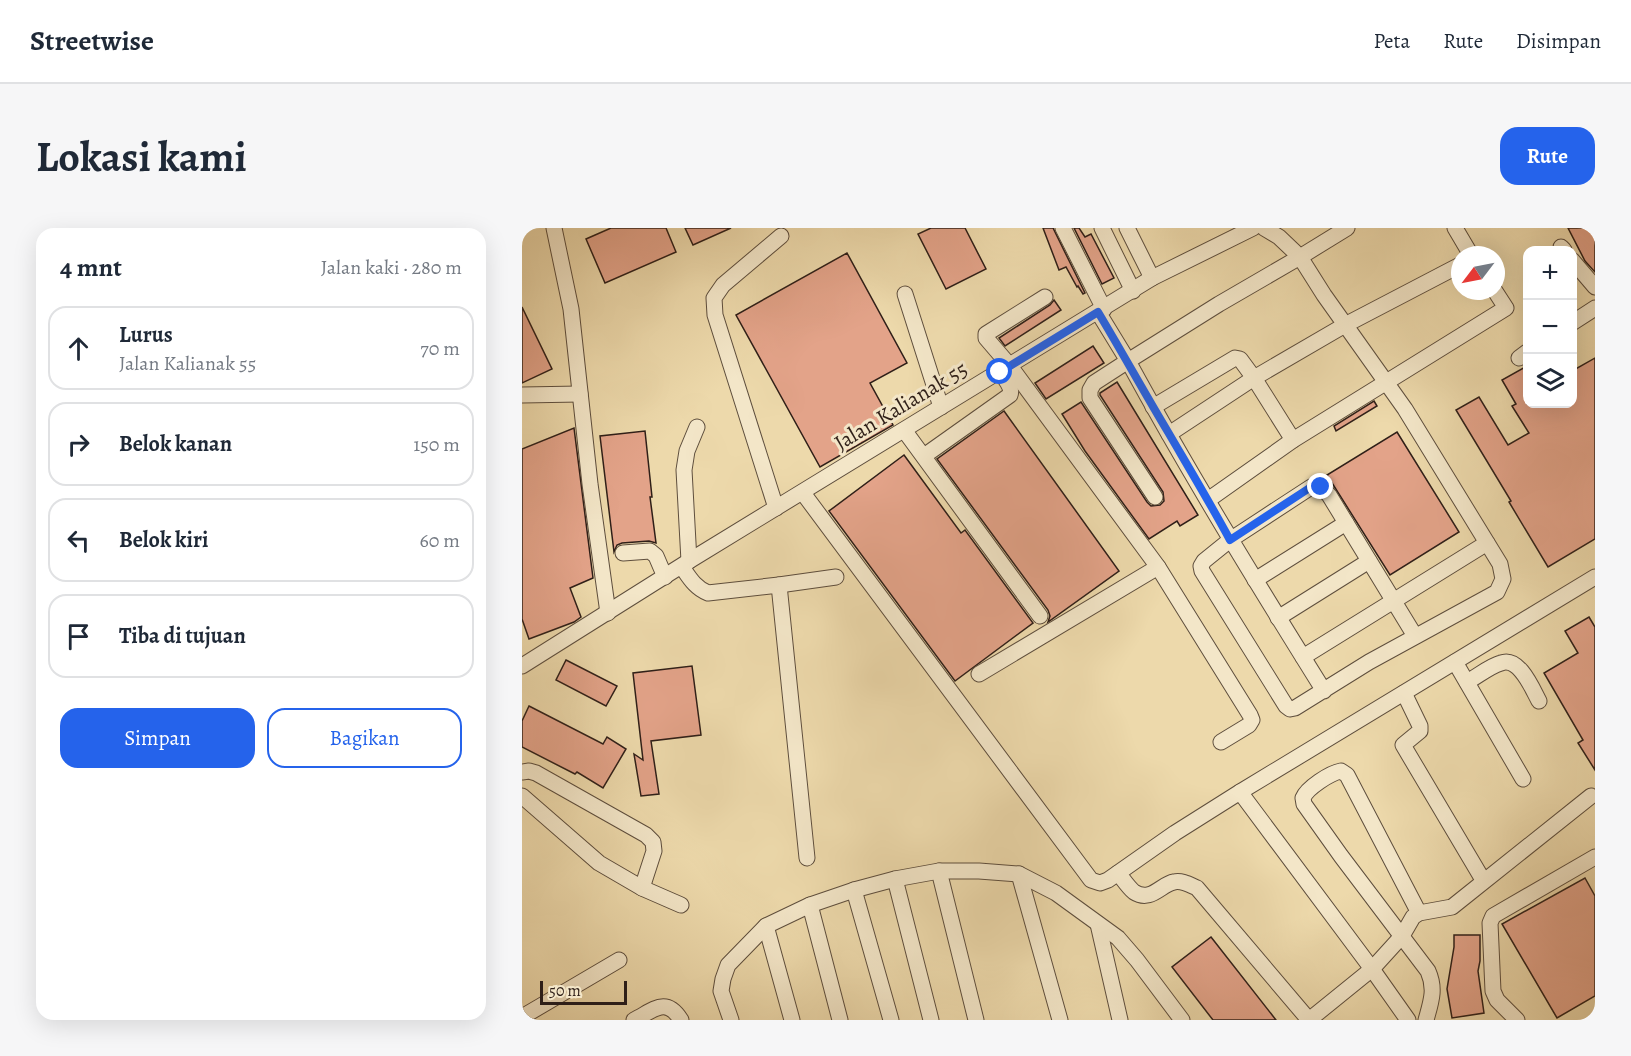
<!DOCTYPE html>
<html lang="id">
<head>
<meta charset="utf-8">
<style>
  body { margin:0; font-family:Alegreya,serif; background:#f6f6f7; color:#1f2937 }
  .controls { position:absolute; right:18px; top:18px; display:grid; overflow:hidden; border-radius:12px; box-shadow:0 6px 24px #0002 }
  .controls button { width:54px; height:54px; display:grid; place-items:center; padding:0; border:0; border-bottom:2px solid #e0e1e3; background:#fff; color:#1f2937; font:30px sans-serif }
  .compass { position:absolute; left:929px; top:18px; width:54px; height:54px; border-radius:50%; background:#fff; box-shadow:0 6px 24px #0002; rotate:238deg }
  .scale { position:absolute; left:18px; bottom:15px; width:87px; box-sizing:border-box; padding-left:6px; border:3px solid #2f1f18; border-top:0; font-size:16px; line-height:21px; white-space:nowrap; color:#2f1f18; -webkit-text-stroke:4px #f3e6c8; paint-order:stroke }
  .stop { position:absolute; width:18px; height:18px; margin:-14px; border:4px solid #2563eb; border-radius:50%; background:#fff }
  .stop.end { background:#2563eb; border-color:#fff; box-shadow:0 2px 6px #0008 }
  .list { margin:0; padding:0; list-style:none }
  h2 { display:flex; justify-content:space-between; align-items:center; height:78px; margin:0; padding:0 24px; font-size:26px }
  h2 small { font-size:20px; font-weight:400; color:#747a83 }
  .list li { display:grid; grid-template-columns:39px 1fr auto; gap:18px; align-items:center; box-sizing:border-box; height:84px; margin:0 12px 12px; padding:0 12px; border:2px solid #e0e1e3; border-radius:18px }
  .list b { display:block; font-size:22px; white-space:nowrap }
  .list p { margin:0; font-size:20px; white-space:nowrap; color:#747a83 }
  .list em { font-size:20px; font-style:normal; color:#747a83 }
  .actions { display:flex; gap:12px; padding:18px 24px }
  .actions a { flex:1; padding:14px 0; border:2px solid #2563eb; border-radius:18px; text-align:center; font-size:21px; color:#2563eb }
  .actions .main { background:#2563eb; color:#fff }
  .icon { flex:none; width:33px; height:33px; fill:none; stroke:currentColor; stroke-width:2; stroke-linecap:round; stroke-linejoin:round }
  .map { position:relative; flex:none; width:1073px; height:792px; overflow:hidden; border-radius:18px }
  header { display:flex; align-items:center; gap:36px; box-sizing:border-box; height:84px; padding:0 30px; background:#fff; border-bottom:2px solid #e0e1e3 }
  header strong { font-size:28px }
  nav { display:flex; gap:33px; margin-inline-start:auto; font-size:21px }
  .intro { display:flex; align-items:center; justify-content:space-between; box-sizing:border-box; height:144px; padding:0 36px }
  h1 { margin:0; font-size:42px }
  .button { padding:15px 27px; border-radius:18px; background:#2563eb; color:#fff; font-size:21px; font-weight:700 }
  main { display:flex; gap:36px; padding:0 36px }
  aside { flex:1; background:#fff; border-radius:18px; box-shadow:0 6px 24px #0002 }
  .map>svg:first-child { display:block }
  .building { fill:#e3a389; stroke:#2f1f18; stroke-width:1.5 }
  .lines { fill:none; stroke-linecap:round; stroke-linejoin:round }
  .minor-casing { stroke:#5e4e3d; stroke-width:17 }
  .minor { stroke:#f3e6c8; stroke-width:15 }
  .route { stroke:#2563eb; stroke-width:8 }
  .labels { text-anchor:middle; dominant-baseline:central; stroke-width:6; stroke-linejoin:round; paint-order:stroke }
  .street-label { font-size:22px; fill:#2f1f18; stroke:#f3e6c8 }
</style>
</head>
<body>
<header>
<strong>Streetwise</strong>
<nav><a>Peta</a><a>Rute</a><a>Disimpan</a></nav>
</header>
<div class="intro"><h1>Lokasi kami</h1><a class="button">Rute</a></div>
<main>
<aside>
<h2>4 mnt<small>Jalan kaki · 280 m</small></h2>
<ul class="list">
<li><svg class="icon" aria-label="ahead" viewBox="0 0 24 24"><path d="M12 20V5M6 11l6-6 6 6"/></svg><div><b>Lurus</b><p>Jalan Kalianak 55</p></div><em>70 m</em></li>
<li><svg class="icon" aria-label="right" viewBox="0 0 24 24"><path d="M7 20v-9h11M14 6l5 5-5 5"/></svg><div><b>Belok kanan</b></div><em>150 m</em></li>
<li><svg class="icon" aria-label="left" viewBox="0 0 24 24"><path d="M17 20v-9H6M10 6l-5 5 5 5"/></svg><div><b>Belok kiri</b></div><em>60 m</em></li>
<li><svg class="icon" aria-label="arrive" viewBox="0 0 24 24"><path d="M6 21V4h12l-3 4 3 4H6"/></svg><div><b>Tiba di tujuan</b></div></li>
</ul>
<div class="actions"><a class="main">Simpan</a><a>Bagikan</a></div>
</aside>
<div class="map">
<svg width="1073" height="792" viewBox="0 0 1073 792">
  <rect width="100%" height="100%" fill="#edd9ab"/>
  <filter id="stains"><feTurbulence type="fractalNoise" baseFrequency=".00333" numOctaves="4"/><feColorMatrix values="0 0 0 0 .2 0 0 0 0 .09 0 0 0 0 .02 0 0 0 .5 -.17"/></filter>
  <radialGradient id="worn" r=".72"><stop offset=".6" stop-color="#630" stop-opacity="0"/><stop offset="1" stop-color="#630" stop-opacity=".3"/></radialGradient>
  <g class="building">
    <path d="M 89,0 L 144,0 L 154,24 L 83,55 L 64,11 Z"/>
    <path d="M 163,0 L 209,0 L 171,17 Z"/>
    <path d="M 409,0 L 443,0 L 464,41 L 424,61 L 396,6 Z"/>
    <path d="M 521,0 L 531,0 L 563,65 L 561,66 L 556,58 L 555,59 L 544,39 L 537,42 Z"/>
    <path d="M 552,0 L 557,0 L 563,9 L 569,6 L 592,50 L 580,56 Z"/>
    <path d="M 1046,0 L 1073,0 L 1073,44 L 1063,33 Z"/>
    <path d="M 325,25 L 385,135 L 348,155 L 371,197 L 298,239 L 214,87 Z"/>
    <path d="M 532,72 L 539,82 L 483,118 L 477,110 L 528,77 Z"/>
    <path d="M 0,79 L 30,141 L 0,155 Z"/>
    <path d="M 571,118 L 582,135 L 524,171 L 513,155 Z"/>
    <path d="M 1073,130 L 1073,311 L 1026,339 L 987,274 L 989,273 L 934,182 L 957,169 L 986,217 L 1007,205 L 990,178 L 994,176 L 980,152 L 1005,138 L 1005,176 L 1050,176 L 1050,143 Z"/>
    <path d="M 595,154 L 676,287 L 658,298 L 655,293 L 627,311 L 563,223 L 540,186 L 559,174 L 625,274 L 629,278 L 638,277 L 642,273 L 641,264 L 578,167 L 578,165 Z"/>
    <path d="M 852,173 L 855,178 L 814,203 L 812,198 Z"/>
    <path d="M 482,183 L 597,343 L 526,394 L 528,388 L 526,382 L 415,231 Z"/>
    <path d="M 52,200 L 71,350 L 48,360 L 59,389 L 52,394 L 7,411 L 0,391 L 0,221 Z"/>
    <path d="M 123,203 L 130,269 L 128,269 L 134,315 L 127,313 L 100,315 L 95,317 L 92,324 L 78,208 Z"/>
    <path d="M 875,204 L 937,304 L 868,347 L 805,247 Z"/>
    <path d="M 382,227 L 439,305 L 443,302 L 511,395 L 433,453 L 307,283 Z"/>
    <path d="M 1067,389 L 1073,399 L 1073,542 L 1056,515 L 1061,512 L 1022,445 L 1056,425 L 1043,403 Z"/>
    <path d="M 44,432 L 95,458 L 84,478 L 34,452 Z"/>
    <path d="M 170,438 L 179,507 L 129,513 L 137,566 L 119,568 L 112,526 L 121,532 L 111,445 Z"/>
    <path d="M 7,478 L 81,516 L 85,509 L 104,521 L 81,560 L 55,544 L 53,546 L 0,519 L 0,493 Z"/>
    <path d="M 1063,650 L 1073,668 L 1073,768 L 1035,790 L 980,696 Z"/>
    <path d="M 932,707 L 958,707 L 958,733 L 956,743 L 962,785 L 930,790 L 925,761 L 932,719 Z"/>
    <path d="M 689,709 L 754,792 L 691,792 L 650,739 Z"/>
  </g>
  <g class="lines">
    <g class="minor-casing">
      <g id="minor">
        <path d="M 32,0 L 49,81 L 68,256 L 86,385"/>
        <path d="M 541,0 L 582,81"/>
        <path d="M 580,0 L 611,63"/>
        <path d="M 605,0 L 630,50"/>
        <path d="M 742,0 L 757,9 L 778,29 L 825,0"/>
        <path d="M 933,0 L 949,27"/>
        <path d="M 1039,19 L 1042,22"/>
        <path d="M 1050,32 L 1073,59"/>
        <path d="M 383,66 L 419,179"/>
        <path d="M 523,69 L 464,106 L 464,110 L 488,138 L 636,339 L 728,487 L 730,492 L 727,497 L 699,514"/>
        <path d="M 576,84 L 606,133 L 572,155 L 568,162 L 568,170 L 633,269"/>
        <path d="M 1050,95 L 1073,80"/>
        <path d="M 997,130 L 1005,124"/>
        <path d="M 0,167 L 58,166"/>
        <path d="M 631,179 L 713,130 L 718,131 L 732,150 L 771,212"/>
        <path d="M 382,202 L 518,388"/>
        <path d="M 647,206 L 732,150 L 823,97 L 938,37"/>
        <path d="M 402,228 L 488,167 C 491,159 483,151 478,144"/>
        <path d="M 281,265 L 569,652 L 578,655 L 586,652 L 653,605 L 718,564 L 1073,349"/>
        <path d="M 686,272 L 771,212 L 984,80 L 973,63"/>
        <path d="M 254,280 L 193,87 L 192,70 L 201,57 L 259,8"/>
        <path d="M 101,325 L 128,323 L 134,328 L 143,349"/>
        <path d="M 167,333 L 162,242 L 165,223 L 175,199"/>
        <path d="M 160,339 C 167,349 173,360 186,365 L 257,357 L 285,630"/>
        <path d="M 733,352 L 824,295"/>
        <path d="M 257,357 L 314,349"/>
        <path d="M 756,390 L 847,333"/>
        <path d="M 781,429 L 965,315"/>
        <path d="M 933,434 L 1001,551"/>
        <path d="M 0,438 L 167,333 L 630,50 L 731,0"/>
        <path d="M 457,446 L 636,339"/>
        <path d="M 945,454 C 956,448 968,438 979,435 C 997,428 1010,460 1017,473"/>
        <path d="M 802,463 C 734,354 667,245 606,133 L 697,76 L 778,29 L 802,67 L 883,181 L 978,336 L 981,351 L 975,364 L 847,434 L 773,480 L 768,481 L 764,478 L 680,343 L 679,338 L 682,333 L 708,312 L 789,259 L 799,259 L 807,267 L 893,408"/>
        <path d="M 882,465 L 898,498 L 898,503 L 881,517 L 961,652"/>
        <path d="M 0,544 L 7,543 L 14,545 L 124,607 L 131,614 L 132,623 L 120,660"/>
        <path d="M 718,564 L 850,741 L 886,792"/>
        <path d="M 0,568 L 77,635 L 120,660 L 159,677"/>
        <path d="M 417,643 L 454,792"/>
        <path d="M 596,645 C 601,651 606,659 612,664 C 629,675 639,656 652,654 C 660,652 668,657 675,660 L 787,792"/>
        <path d="M 497,646 L 538,792"/>
        <path d="M 373,651 L 409,792"/>
        <path d="M 332,662 L 369,792"/>
        <path d="M 288,677 L 318,792"/>
        <path d="M 897,685 L 825,547 L 819,543 C 808,545 785,560 781,570 L 782,576 L 819,628 L 906,743 C 914,761 909,774 904,792"/>
        <path d="M 576,696 L 598,792"/>
        <path d="M 244,698 L 270,792"/>
        <path d="M 0,789 L 97,732"/>
        <path d="M 112,792 C 132,782 144,768 159,792"/>
        <path d="M 209,792 L 199,763 L 201,751 L 206,737 L 244,698 L 288,677 L 332,662 L 373,651 L 417,643 L 457,643 L 497,646 L 534,665 L 596,710 L 615,732 L 660,792"/>
        <path d="M 787,792 L 850,741 L 880,708 L 891,689 L 897,685 L 930,679 L 1069,568"/>
        <path d="M 995,792 L 975,772 L 971,763 L 968,695 L 971,688 L 1073,629"/>
      </g>
    </g>
    <use href="#minor" class="minor"/>
  </g>
  <g class="lines">
    <path class="route" d="M 478,144 L 576,84 C 600,124 622,164 646,204 C 667,240 688,275 708,312 L 789,259 L 799,259"/>
  </g>
  <g class="labels">
    <g class="street-label">
      <text transform="translate(379 178) rotate(-31)">Jalan Kalianak 55</text>
    </g>
  </g>
  <rect width="100%" height="100%" filter="url(#stains)"/>
  <rect width="100%" height="100%" fill="url(#worn)"/>
</svg>
<div class="controls">
<button>+</button>
<button>−</button>
<button><svg class="icon" aria-label="layers" viewBox="0 0 24 24"><path d="M12 4l9 5-9 5-9-5zM3 14l9 5 9-5"/></svg></button>
</div>
<svg class="compass" viewBox="-18 -18 36 36"><path d="M0-13l5 13h-10z" fill="#e53935"/><path d="M0 13l5-13h-10z" fill="#747a83"/></svg>
<div class="scale">50 m</div>
<div class="stop" style="left:478px;top:144px"></div>
<div class="stop end" style="left:799px;top:259px"></div>
</div>
</main>
</body>
</html>
